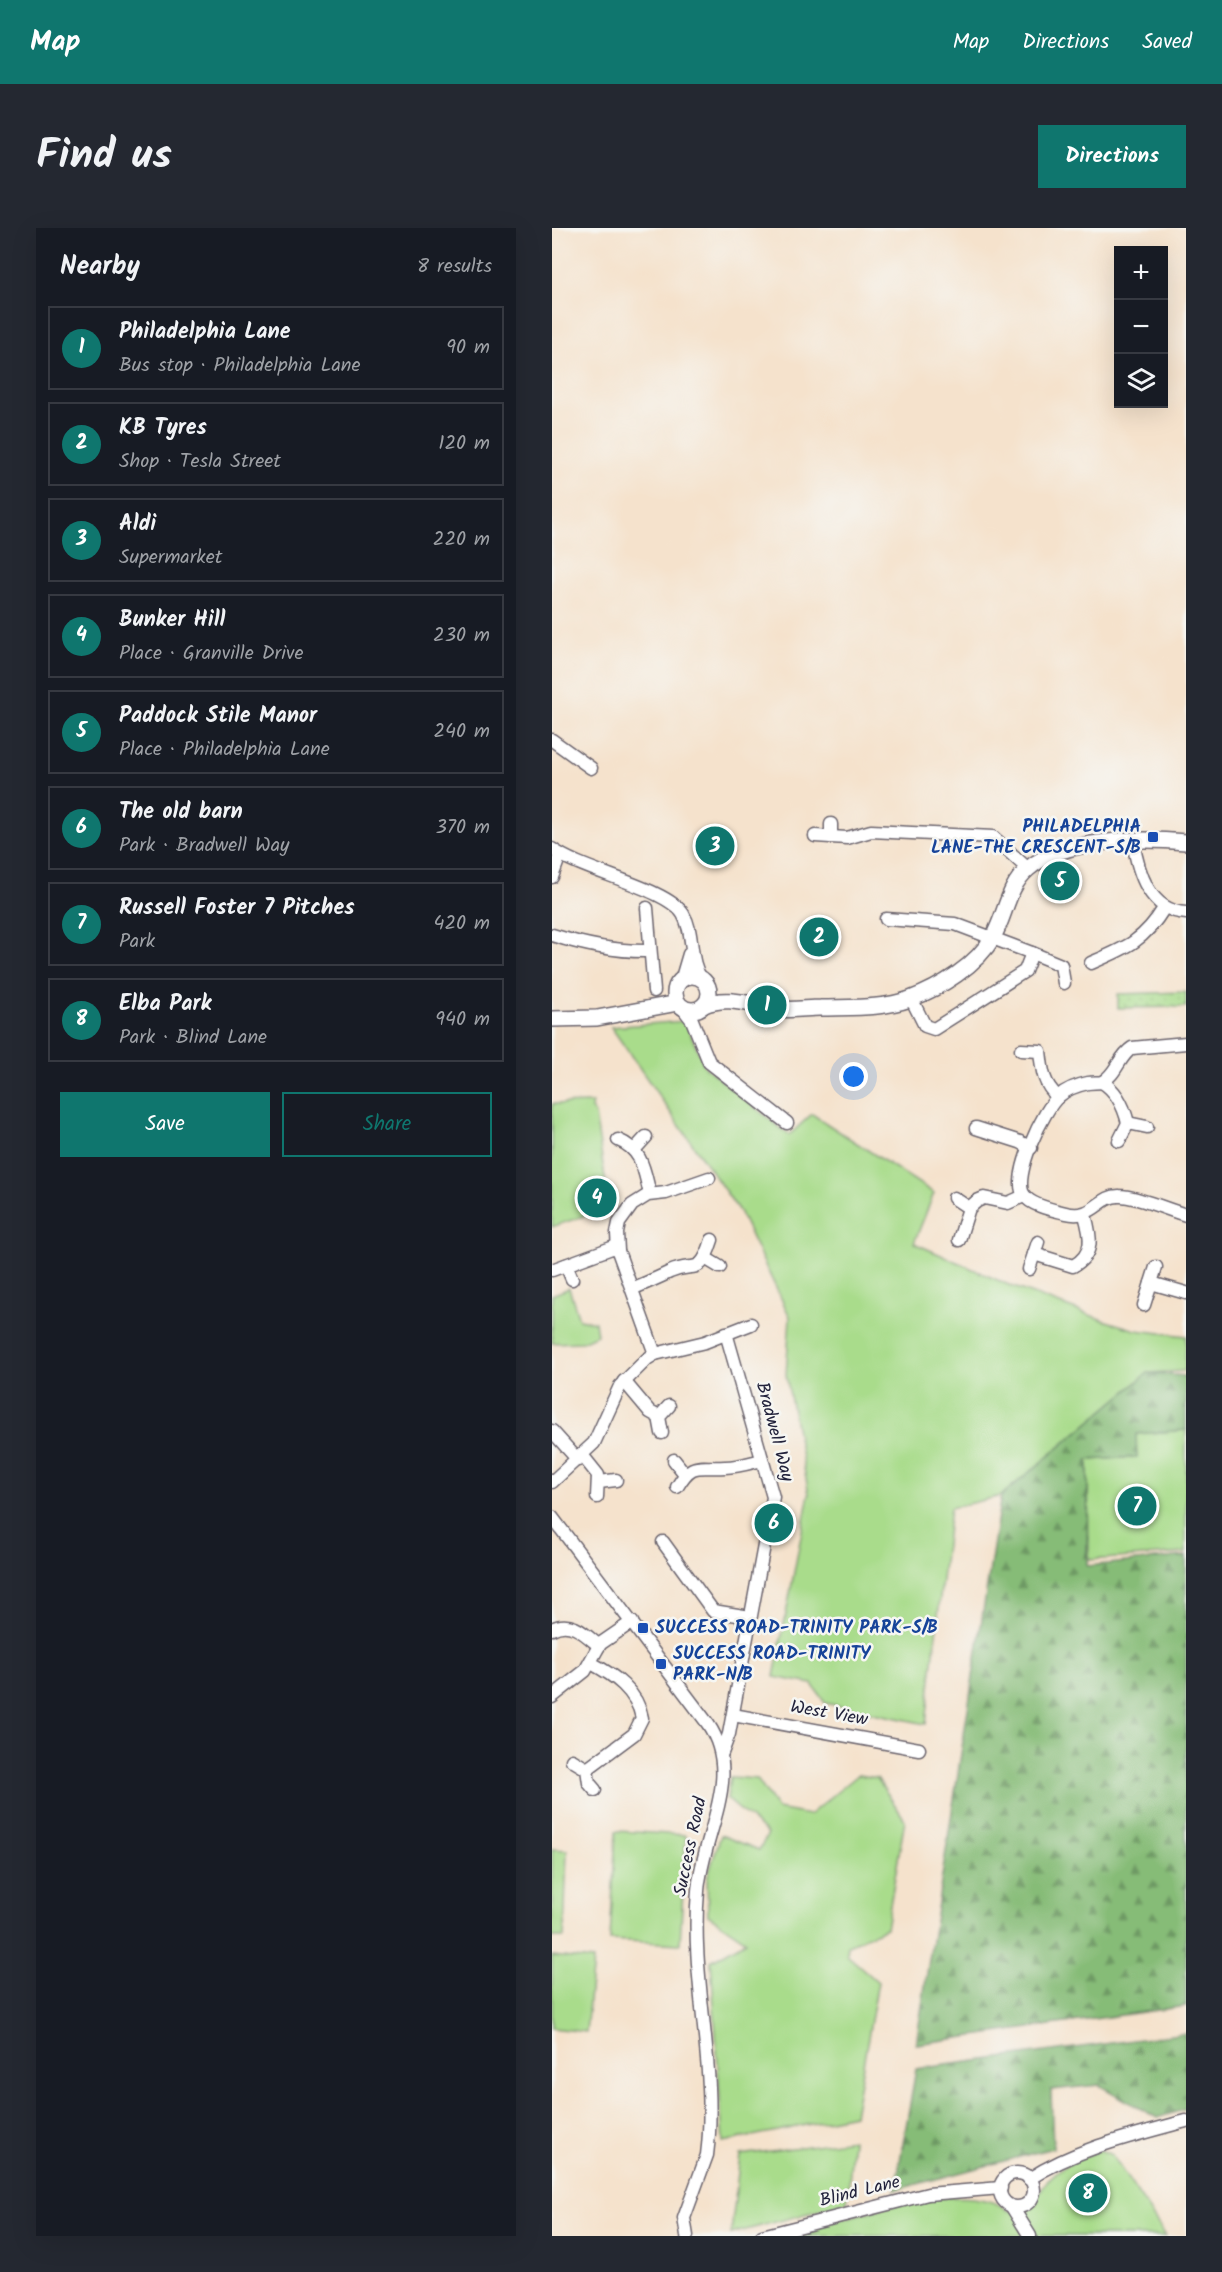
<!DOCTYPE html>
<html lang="en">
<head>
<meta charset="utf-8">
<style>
  body { margin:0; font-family:Kalam,sans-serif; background:#242831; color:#f1f3f6 }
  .controls { position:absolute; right:18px; top:18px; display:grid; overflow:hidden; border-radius:0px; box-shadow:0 6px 24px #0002 }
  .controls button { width:54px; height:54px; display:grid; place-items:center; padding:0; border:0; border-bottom:2px solid #363941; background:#171b24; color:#f1f3f6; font:30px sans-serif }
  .you { position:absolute; left:302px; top:849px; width:21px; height:21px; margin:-15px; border:4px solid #fff; border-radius:50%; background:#1a73e8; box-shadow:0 0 0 9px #1a73e833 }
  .badge { display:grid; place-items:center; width:39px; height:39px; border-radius:50%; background:#0f766e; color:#fff; font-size:20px; font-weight:700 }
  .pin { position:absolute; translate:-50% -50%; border:3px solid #fff; box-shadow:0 2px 6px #0006 }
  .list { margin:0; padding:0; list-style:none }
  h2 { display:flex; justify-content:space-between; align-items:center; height:78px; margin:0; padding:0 24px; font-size:26px }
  h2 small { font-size:20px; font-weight:400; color:#9ea1a6 }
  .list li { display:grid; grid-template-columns:39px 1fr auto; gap:18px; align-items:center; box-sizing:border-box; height:84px; margin:0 12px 12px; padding:0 12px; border:2px solid #363941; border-radius:0px }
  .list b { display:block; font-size:22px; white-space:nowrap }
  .list p { margin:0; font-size:20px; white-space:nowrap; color:#9ea1a6 }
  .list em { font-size:20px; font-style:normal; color:#9ea1a6 }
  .actions { display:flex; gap:12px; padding:18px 24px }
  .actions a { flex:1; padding:14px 0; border:2px solid #0f766e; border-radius:0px; text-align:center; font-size:21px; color:#0f766e }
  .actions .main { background:#0f766e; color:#fff }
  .icon { flex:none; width:33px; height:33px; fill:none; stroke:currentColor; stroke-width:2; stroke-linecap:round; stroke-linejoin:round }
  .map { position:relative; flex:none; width:634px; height:2008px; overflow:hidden; border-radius:0px }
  header { display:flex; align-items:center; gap:36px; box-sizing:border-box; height:84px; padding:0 30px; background:#0f766e; color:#fff }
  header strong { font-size:28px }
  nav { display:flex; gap:33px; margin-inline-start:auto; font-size:21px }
  .intro { display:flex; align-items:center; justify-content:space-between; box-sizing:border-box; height:144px; padding:0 36px }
  h1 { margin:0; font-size:42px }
  .button { padding:15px 27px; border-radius:0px; background:#0f766e; color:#fff; font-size:21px; font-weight:700 }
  main { display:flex; gap:36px; padding:0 36px }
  aside { flex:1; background:#171b24; border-radius:0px; box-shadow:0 6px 24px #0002 }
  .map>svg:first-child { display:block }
  .green { fill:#a9dc8b; stroke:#667f63; stroke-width:1.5 }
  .forest { fill:url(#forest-firs); stroke:#546f59; stroke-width:1.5 }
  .garden { fill:url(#garden-dots); stroke:#667f63; stroke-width:1.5 }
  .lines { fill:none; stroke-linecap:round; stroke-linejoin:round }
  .minor-casing { stroke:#6c656e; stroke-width:15 }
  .major-casing { stroke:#6c656e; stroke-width:18 }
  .minor { stroke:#fff; stroke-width:12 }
  .major { stroke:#fff; stroke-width:15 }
  .transit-dot { fill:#1a4fb4; stroke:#f6f6f2; stroke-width:2 }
  .labels { text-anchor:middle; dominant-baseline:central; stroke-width:5; stroke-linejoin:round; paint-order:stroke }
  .transit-label { font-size:18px; font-weight:bold; fill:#164399; stroke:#f6f6f2; text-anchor:start }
  .street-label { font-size:18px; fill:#22223b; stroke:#f6f6f2 }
</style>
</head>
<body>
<header>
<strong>Map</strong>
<nav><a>Map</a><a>Directions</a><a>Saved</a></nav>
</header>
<div class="intro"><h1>Find us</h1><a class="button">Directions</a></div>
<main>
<aside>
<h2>Nearby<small>8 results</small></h2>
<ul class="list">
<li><span class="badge">1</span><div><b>Philadelphia Lane</b><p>Bus stop · Philadelphia Lane</p></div><em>90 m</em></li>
<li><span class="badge">2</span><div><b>KB Tyres</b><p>Shop · Tesla Street</p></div><em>120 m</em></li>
<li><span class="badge">3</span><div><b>Aldi</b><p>Supermarket</p></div><em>220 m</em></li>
<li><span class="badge">4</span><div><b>Bunker Hill</b><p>Place · Granville Drive</p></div><em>230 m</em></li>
<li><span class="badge">5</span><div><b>Paddock Stile Manor</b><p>Place · Philadelphia Lane</p></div><em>240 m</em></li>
<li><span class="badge">6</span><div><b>The old barn</b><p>Park · Bradwell Way</p></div><em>370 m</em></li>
<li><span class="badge">7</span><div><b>Russell Foster 7 Pitches</b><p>Park</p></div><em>420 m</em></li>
<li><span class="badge">8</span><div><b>Elba Park</b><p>Park · Blind Lane</p></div><em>940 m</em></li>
</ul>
<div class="actions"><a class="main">Save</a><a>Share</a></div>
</aside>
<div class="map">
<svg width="634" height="2008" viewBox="0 0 634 2008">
  <defs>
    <pattern id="forest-firs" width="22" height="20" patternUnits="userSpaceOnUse" patternTransform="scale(1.5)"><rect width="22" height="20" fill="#86bc77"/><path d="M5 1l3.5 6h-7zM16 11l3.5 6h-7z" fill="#6d9863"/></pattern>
    <pattern id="garden-dots" width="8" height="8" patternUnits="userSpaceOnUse" patternTransform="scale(1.5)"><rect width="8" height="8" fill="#a9dc8b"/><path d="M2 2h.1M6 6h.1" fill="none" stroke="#91bc79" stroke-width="1.8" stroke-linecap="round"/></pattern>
  </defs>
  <rect width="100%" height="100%" fill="#f6f6f2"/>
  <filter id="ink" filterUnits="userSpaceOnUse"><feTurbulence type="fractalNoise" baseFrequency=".0167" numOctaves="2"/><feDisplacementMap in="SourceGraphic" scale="12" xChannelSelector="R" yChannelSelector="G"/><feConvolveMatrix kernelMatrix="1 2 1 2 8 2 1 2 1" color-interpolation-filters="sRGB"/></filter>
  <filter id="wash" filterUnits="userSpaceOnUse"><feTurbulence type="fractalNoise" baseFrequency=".008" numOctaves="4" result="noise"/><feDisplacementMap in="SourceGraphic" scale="24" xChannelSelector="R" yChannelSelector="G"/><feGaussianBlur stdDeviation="1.35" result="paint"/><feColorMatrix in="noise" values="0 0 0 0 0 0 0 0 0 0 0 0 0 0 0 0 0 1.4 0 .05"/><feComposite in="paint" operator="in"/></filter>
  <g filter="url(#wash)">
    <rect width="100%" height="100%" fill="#f5e2cc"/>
    <g class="green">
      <path d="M 133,793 L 153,839 L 237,907 L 260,886 L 382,965 L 362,1015 L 459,1058 L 551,1092 L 584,1102 L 634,1108 L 633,1143 L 596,1145 L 449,1268 L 398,1280 L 374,1496 L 273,1475 L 260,1456 L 222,1449 L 257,1266 L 234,1147 L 238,1089 L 187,983 L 59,799 Z"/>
      <path d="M 40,875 L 39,881 L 43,886 L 55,963 L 46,983 L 0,999 L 0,876 Z"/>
      <path d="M 17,1060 L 27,1091 L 43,1094 L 45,1107 L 30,1114 L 0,1115 L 0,1067 Z"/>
      <path d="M 634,1202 L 634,1325 L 537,1332 L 536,1232 L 585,1229 L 583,1206 Z"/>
      <path d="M 306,1547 L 325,1550 L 353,1592 L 334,1700 L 296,1717 L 295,1727 L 326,1754 L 302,1887 L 171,1914 L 159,1733 L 194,1713 L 156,1687 L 155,1650 L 169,1607 L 207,1622 L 216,1606 L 175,1571 L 178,1549 L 205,1551 L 225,1581 L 257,1587 Z"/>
      <path d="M 64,1603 L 134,1607 L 128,1716 L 58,1712 Z"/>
      <path d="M 0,1621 L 15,1622 L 12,1709 L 0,1709 Z"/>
      <path d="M 0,1728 L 41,1732 L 34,1804 L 0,1800 Z"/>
      <path d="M 301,1912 L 295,1975 L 179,2006 L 188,1927 Z"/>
      <path d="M 548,1922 L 560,1927 L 614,2008 L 233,2008 C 285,1994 411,1946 457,1983 L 483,1977 C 493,1943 517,1935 548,1922 Z"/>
    </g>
    <g class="forest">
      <path d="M 596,1145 L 634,1148 L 634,1202 L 584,1206 L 585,1229 L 536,1232 L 535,1338 L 634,1328 L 634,1778 L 364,1816 L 449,1268 Z"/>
      <path d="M 634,1805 L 634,1881 L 605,1890 L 547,1857 L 499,1862 L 501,1920 L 343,1962 L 364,1841 Z"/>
    </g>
    <path class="garden" d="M 634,764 L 634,779 L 566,780 L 566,766 Z"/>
  </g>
  <g filter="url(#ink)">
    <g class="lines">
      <g class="minor-casing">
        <g id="minor">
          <path d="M 0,512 L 39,540"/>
          <path d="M 263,608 L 295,610 L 319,603 L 441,609 L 476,641"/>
          <path d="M 279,609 L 279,596"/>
          <path d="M 581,613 C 586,644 597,683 634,685"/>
          <path d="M 0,621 C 29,643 115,660 131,686 C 143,706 136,732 150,752"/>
          <path d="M 0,649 L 8,627"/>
          <path d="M 95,680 L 102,763"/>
          <path d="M 334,691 L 403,696 L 480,725 L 473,743 L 382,801 L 373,798 L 359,770"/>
          <path d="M 0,707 C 32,717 64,724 98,723"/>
          <path d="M 480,725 L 509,737 L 512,755"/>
          <path d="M 539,735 C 574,720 592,713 612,680"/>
          <path d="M 129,753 L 137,726"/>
          <path d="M 130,779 L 140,792 L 157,834 L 235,895"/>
          <path d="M 634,815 L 580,820 C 567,828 564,847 550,854 C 546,855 541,854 536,855 C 526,857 515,861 507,868 C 492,880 459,950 472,967 C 479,978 502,982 514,985 C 542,992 547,967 568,968 C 584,968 617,982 634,987"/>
          <path d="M 469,822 L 488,823 C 490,842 491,856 506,869"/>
          <path d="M 550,854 C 565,863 572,879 576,895 L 567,913"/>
          <path d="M 576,895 L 595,899"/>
          <path d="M 424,900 L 468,914 L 479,920"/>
          <path d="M 66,912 C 91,922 92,943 98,966"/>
          <path d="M 83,921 L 94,909"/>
          <path d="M 402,970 L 417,980"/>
          <path d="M 407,1012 L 417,980 L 425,973 L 432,970 L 456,975 L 472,968"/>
          <path d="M 482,1026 L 521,1038 C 543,1026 539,1008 533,987"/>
          <path d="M 153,1030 L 168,1039"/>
          <path d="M 14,1037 L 20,1051"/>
          <path d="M 477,1041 L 486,1014"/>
          <path d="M 0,1042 L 65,1018"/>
          <path d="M 599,1055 L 634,1065"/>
          <path d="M 82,1060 C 94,1055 106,1050 118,1044 C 143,1033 148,1050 160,1012"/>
          <path d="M 592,1077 L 604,1039"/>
          <path d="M 103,1126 L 66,1023 L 65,1005 L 67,995 L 80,977 L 96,967 L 114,965 L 157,950"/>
          <path d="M 72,1153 L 98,1184 L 107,1189"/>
          <path d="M 0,1203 L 26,1232"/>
          <path d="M 110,1205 L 107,1189 L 117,1178"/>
          <path d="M 30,1227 L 46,1247 L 45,1269"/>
          <path d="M 122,1232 L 133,1246"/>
          <path d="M 0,1254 L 42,1215 L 68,1158 L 95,1131 L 103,1126 L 153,1114 L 199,1096"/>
          <path d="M 47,1254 L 64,1252"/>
          <path d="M 125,1259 C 141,1232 146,1241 173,1239 C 185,1239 198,1235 210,1232"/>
          <path d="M 0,1289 L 156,1496 C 192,1549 150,1606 146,1663 C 138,1751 166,1841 155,1927 L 132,1990 L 135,2008"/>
          <path d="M 111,1314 L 161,1383 L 198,1389"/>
          <path d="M 0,1401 C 19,1391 33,1406 47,1418"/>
          <path d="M 0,1469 L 33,1443 L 48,1416 L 80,1394"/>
          <path d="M 181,1487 L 367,1521"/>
          <path d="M 170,1525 L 177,1506 L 221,1269 L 174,1105"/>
          <path d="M 20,1532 L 35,1541 L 37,1555 L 43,1562"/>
          <path d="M 35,1541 L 82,1506 L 90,1490 C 85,1463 62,1447 39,1435"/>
          <circle cx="465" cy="1962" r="17"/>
          <path d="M 477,1951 C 523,1921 582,1907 634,1893"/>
          <path d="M 460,1979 L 478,2008"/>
          <path d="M 210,2008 L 376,1966 L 449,1960"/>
        </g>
      </g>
      <g class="major-casing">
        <g id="major">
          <circle cx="140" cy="765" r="17"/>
          <path d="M 152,777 C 178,766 201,779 227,781 C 240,783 255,780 268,780 C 298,779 330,781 358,771 C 388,760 425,737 441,709 C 454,687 455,659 476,641 C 511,610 589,610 634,614"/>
          <path d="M 0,791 L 45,790 L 126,775"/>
        </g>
      </g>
      <use href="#minor" class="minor"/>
      <use href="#major" class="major"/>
    </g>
  </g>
  <g class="transit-dot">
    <rect x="595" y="603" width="12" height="12" rx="3"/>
    <rect x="85" y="1394" width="12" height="12" rx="3"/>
    <rect x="103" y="1430" width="12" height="12" rx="3"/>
  </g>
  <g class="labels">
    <g class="transit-label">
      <text x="589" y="599" text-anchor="end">PHILADELPHIA<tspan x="589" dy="21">LANE-THE CRESCENT-S/B</tspan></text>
      <text x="103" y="1400">SUCCESS ROAD-TRINITY PARK-S/B</text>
      <text x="121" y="1426">SUCCESS ROAD-TRINITY<tspan x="121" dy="21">PARK-N/B</tspan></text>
    </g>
    <g class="street-label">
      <text transform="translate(222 1204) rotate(75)">Bradwell Way</text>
      <text transform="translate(277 1486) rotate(10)">West View</text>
      <text transform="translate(139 1619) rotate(-78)">Success Road</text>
      <text transform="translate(308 1964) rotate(-14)">Blind Lane</text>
    </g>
  </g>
</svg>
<div class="controls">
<button>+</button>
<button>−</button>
<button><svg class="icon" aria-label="layers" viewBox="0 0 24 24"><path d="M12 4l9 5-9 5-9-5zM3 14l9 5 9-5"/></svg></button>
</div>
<div class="you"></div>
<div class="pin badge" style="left:215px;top:777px">1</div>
<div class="pin badge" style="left:267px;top:709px">2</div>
<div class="pin badge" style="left:163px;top:618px">3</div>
<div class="pin badge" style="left:45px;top:970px">4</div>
<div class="pin badge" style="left:508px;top:653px">5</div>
<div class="pin badge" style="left:222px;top:1295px">6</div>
<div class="pin badge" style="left:585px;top:1278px">7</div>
<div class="pin badge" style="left:536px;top:1965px">8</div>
</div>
</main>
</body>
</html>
